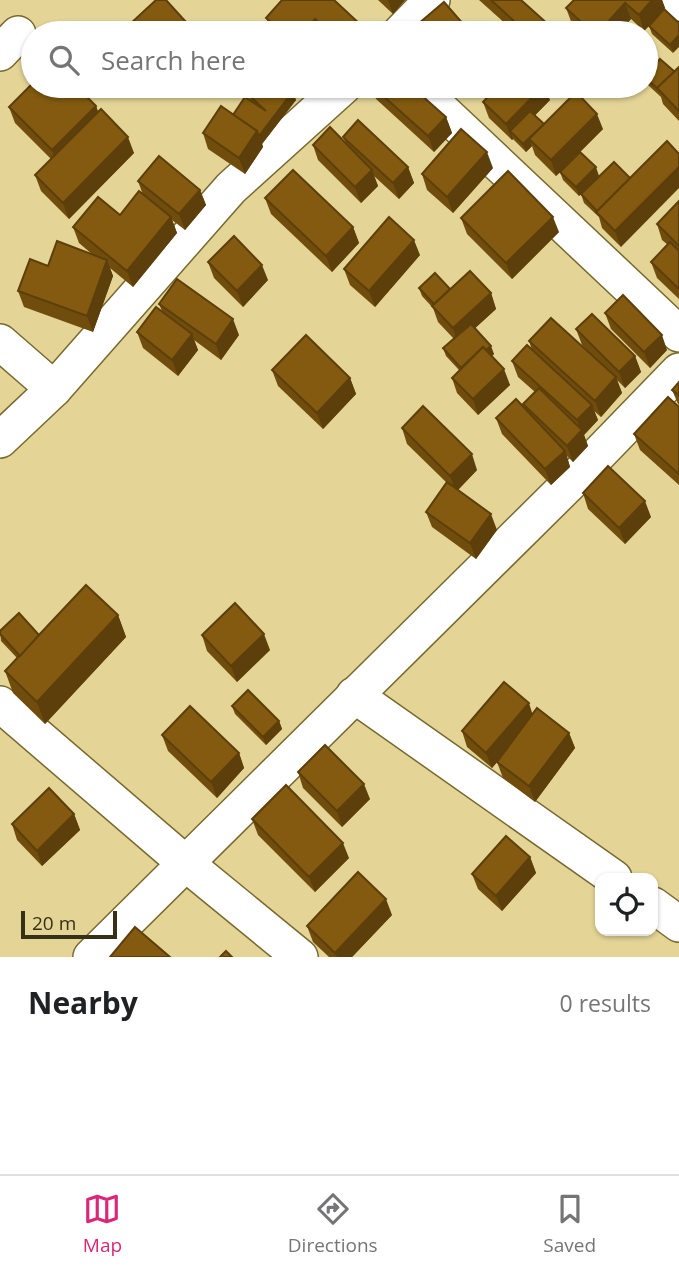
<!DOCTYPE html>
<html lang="en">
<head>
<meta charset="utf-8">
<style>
  body { margin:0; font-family:"Open Sans",sans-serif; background:#f2f2f2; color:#202124 }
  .controls { position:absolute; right:21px; bottom:21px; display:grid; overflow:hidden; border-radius:14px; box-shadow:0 2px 5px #0004 }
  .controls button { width:63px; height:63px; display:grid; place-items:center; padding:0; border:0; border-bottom:2px solid #e0e0e0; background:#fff; color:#202124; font:35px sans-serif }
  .scale { position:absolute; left:21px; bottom:18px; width:96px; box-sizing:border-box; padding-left:7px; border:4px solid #363017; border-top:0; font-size:19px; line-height:24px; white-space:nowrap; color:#363017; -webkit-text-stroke:5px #e4d597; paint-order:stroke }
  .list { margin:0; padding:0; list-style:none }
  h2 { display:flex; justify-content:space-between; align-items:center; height:91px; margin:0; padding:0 28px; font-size:30px }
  h2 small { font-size:23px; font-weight:400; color:#757577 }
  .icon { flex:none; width:38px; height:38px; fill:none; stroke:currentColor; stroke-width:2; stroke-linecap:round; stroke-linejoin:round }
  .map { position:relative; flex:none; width:679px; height:957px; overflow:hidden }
  .search { position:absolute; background:#fff; box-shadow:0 2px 5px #0004; left:21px; right:21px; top:21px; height:77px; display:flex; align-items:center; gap:18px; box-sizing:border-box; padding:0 24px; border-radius:38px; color:#757577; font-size:26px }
  .sheet { height:217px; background:#fff }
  nav { display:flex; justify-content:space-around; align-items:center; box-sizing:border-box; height:98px; border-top:2px solid #e0e0e0; background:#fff; font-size:19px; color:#757577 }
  nav a { display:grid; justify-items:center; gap:4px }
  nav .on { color:#db2777 }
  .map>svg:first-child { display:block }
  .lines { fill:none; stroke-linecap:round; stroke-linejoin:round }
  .minor-casing { stroke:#77692e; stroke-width:38 }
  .minor { stroke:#fff; stroke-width:35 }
  .wall { fill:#714d0d }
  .shaded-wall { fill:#5c3f0a }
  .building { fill:#835a0f; stroke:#5c3f0a; stroke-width:2 }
</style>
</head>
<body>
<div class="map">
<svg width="679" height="957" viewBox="0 0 679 957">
  <rect width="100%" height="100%" fill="#e4d597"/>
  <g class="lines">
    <g class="minor-casing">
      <g id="minor">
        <path d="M 676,0 L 679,3"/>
        <path d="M 400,33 L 432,0"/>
        <path d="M 0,53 L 18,34"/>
        <path d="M 416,86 L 679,334"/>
        <path d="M 0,342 L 54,389"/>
        <path d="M 0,440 L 54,389 L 231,188 L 344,86"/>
        <path d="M 354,695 L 614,878"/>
        <path d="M 0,704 L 184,862 L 300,957"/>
        <path d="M 653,905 L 679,924"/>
        <path d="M 91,957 L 587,466 L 679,371"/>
      </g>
    </g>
    <use href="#minor" class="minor"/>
  </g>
  <g class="wall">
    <path d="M 282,0 L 362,26 L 365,33 L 272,33 L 266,18 Z"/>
    <path d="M 378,0 L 405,0 L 393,14 Z"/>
    <path d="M 479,0 L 521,0 L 552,33 L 516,33 Z"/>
    <path d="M 574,0 L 662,0 L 665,8 L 664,9 L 673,53 L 652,34 L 649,26 L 644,31 L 631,19 L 618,33 L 582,33 L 572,24 L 566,8 Z"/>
    <path d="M 130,24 L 190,33 L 133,33 Z"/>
    <path d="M 679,67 L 679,121 L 663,104 L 661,97 L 648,85 L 646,80 L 646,75 L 675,72 Z"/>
    <path d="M 236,86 L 286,86 L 296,100 L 262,144 L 262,143 L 263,147 L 245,174 L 208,149 L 203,133 L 254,103 Z"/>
    <path d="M 371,86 L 411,86 L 446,117 L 452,133 L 434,152 L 376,99 Z"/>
    <path d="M 550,100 L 535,115 L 544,124 L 603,129 L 580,152 L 599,176 L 579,196 L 563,180 L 560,172 L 575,158 L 556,176 L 535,155 L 532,146 L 526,152 L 513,139 L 512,140 L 489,118 L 483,102 Z"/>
    <path d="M 96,106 L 98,112 L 134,153 L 69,219 L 41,191 L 35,175 L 51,159 L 15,123 L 9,107 Z"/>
    <path d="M 343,137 L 408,167 L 414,183 L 399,199 L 374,176 L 378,186 L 361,203 L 318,160 L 313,145 L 346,143 Z"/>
    <path d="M 493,168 L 453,213 L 427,190 L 422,174 Z"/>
    <path d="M 630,178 L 621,247 L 602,228 L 599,217 L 584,203 L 581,194 Z"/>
    <path d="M 138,181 L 200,190 L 206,205 L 185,230 L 172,220 L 177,233 L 133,287 L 110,268 L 113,276 L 93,332 L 24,307 L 18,291 L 48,266 L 93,255 L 79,243 L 73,227 L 120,215 L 143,195 Z"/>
    <path d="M 265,198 L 353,227 L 359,243 L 332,272 L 271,214 Z"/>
    <path d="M 679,201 L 679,299 L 657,278 L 651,262 L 668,245 L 662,240 L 657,224 Z"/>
    <path d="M 461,218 L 559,232 L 512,279 L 467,234 Z"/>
    <path d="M 420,255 L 375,307 L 350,285 L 344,269 Z"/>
    <path d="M 208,262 L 268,280 L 243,307 L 214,278 Z"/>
    <path d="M 419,288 L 450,289 L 491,293 L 496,309 L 475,328 L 494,354 L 492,356 L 510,385 L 478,415 L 457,393 L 452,378 L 459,370 L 446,356 L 443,348 L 454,339 L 438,322 L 433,308 L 422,296 Z"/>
    <path d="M 159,304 L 239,335 L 221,360 L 194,340 L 198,350 L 178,376 L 143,348 L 137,332 L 162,311 Z"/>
    <path d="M 605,313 L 667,350 L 650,368 L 611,329 Z"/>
    <path d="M 576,329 L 635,356 L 641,372 L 625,388 L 617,380 L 622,393 L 601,417 L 594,411 L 598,420 L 584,435 L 588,446 L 573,462 L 567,456 L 570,467 L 551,485 L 502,434 L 496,418 L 525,409 L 523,404 L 535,392 L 518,377 L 512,361 L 532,350 L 529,341 L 593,356 L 582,345 Z"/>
    <path d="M 272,370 L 350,378 L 356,394 L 323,429 L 278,386 Z"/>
    <path d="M 679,382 L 679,406 L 672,390 Z"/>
    <path d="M 679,407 L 679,485 L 640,450 L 634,434 Z"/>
    <path d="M 402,428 L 477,470 L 458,490 L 497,530 L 476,559 L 432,527 L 426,512 L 447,483 L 407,444 Z"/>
    <path d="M 583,493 L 651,517 L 625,544 L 588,509 Z"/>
    <path d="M 118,615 L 126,637 L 45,724 L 13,693 L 5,671 L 17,658 L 1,641 L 0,631 L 39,635 Z"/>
    <path d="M 202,635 L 270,650 L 237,682 L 207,651 Z"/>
    <path d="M 232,706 L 279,721 L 282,729 L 266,745 L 235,714 Z"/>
    <path d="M 532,714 L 569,733 L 575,748 L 535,802 L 503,778 L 497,762 L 492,768 L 467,747 L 462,731 Z"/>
    <path d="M 162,735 L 239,753 L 244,768 L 217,798 L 168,751 Z"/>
    <path d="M 298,772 L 370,799 L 342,827 L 303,788 Z"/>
    <path d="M 74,814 L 80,830 L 42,866 L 17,840 L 12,824 Z"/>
    <path d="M 252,819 L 349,858 L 315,892 L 258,835 Z"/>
    <path d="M 530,857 L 536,873 L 502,911 L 478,889 L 472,874 Z"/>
    <path d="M 392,915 L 352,957 L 329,957 L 313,942 L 307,926 Z"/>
  </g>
  <g class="shaded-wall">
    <path d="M 388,0 L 405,0 L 393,14 Z"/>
    <path d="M 652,0 L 662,0 L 665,8 L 644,31 L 639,15 Z"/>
    <path d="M 625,3 L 631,19 L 618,33 L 598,33 Z"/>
    <path d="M 315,19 L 320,33 L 303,33 Z"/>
    <path d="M 186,22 L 190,33 L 174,33 Z"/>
    <path d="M 549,25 L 552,33 L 542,33 Z"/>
    <path d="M 362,26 L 365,33 L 355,33 Z"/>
    <path d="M 679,35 L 679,47 L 673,53 L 670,45 Z"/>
    <path d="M 258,86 L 268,86 L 252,98 L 251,93 Z"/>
    <path d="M 465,86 L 472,86 L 467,90 Z"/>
    <path d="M 543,86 L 545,86 L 550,100 L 515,136 L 510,131 L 513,139 L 512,140 L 506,124 Z"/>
    <path d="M 293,91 L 296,100 L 262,144 L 259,136 Z"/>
    <path d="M 96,106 L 102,122 L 58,166 L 52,150 Z"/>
    <path d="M 597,114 L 603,129 L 556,176 L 551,160 Z"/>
    <path d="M 446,117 L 452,133 L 434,152 L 428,136 Z"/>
    <path d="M 544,124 L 529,139 L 532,146 L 526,152 L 523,144 Z"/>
    <path d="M 257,131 L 263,147 L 245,174 L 239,158 Z"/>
    <path d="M 128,137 L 134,153 L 69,219 L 63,203 Z"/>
    <path d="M 487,152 L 493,168 L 453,213 L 447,197 Z"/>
    <path d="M 408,167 L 414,183 L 399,199 L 393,183 Z"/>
    <path d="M 596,167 L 599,176 L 579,196 L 576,187 Z"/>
    <path d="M 679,167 L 679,188 L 621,247 L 615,231 Z"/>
    <path d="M 372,170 L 378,186 L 361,203 L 355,187 Z"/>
    <path d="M 200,190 L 206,205 L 185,230 L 179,214 Z"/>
    <path d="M 171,217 L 177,233 L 133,287 L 127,271 Z"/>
    <path d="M 553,217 L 559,232 L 512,279 L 506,263 Z"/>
    <path d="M 353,227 L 359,243 L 332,272 L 326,256 Z"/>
    <path d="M 414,240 L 420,255 L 375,307 L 369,291 Z"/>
    <path d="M 107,260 L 113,276 L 93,332 L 87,316 Z"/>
    <path d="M 262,265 L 268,280 L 243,307 L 237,291 Z"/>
    <path d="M 491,293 L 496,309 L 458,344 L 453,328 Z"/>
    <path d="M 233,319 L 239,335 L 221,360 L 216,344 Z"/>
    <path d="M 192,334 L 198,350 L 178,376 L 172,360 Z"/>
    <path d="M 662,335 L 667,350 L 650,368 L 644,352 Z"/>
    <path d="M 491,346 L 494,354 L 466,379 L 463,370 Z"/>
    <path d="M 635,356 L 641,372 L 625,388 L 619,372 Z"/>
    <path d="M 504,369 L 510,385 L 478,415 L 473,399 Z"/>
    <path d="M 616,377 L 622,393 L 601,417 L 595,401 Z"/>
    <path d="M 350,378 L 356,394 L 323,429 L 317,413 Z"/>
    <path d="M 592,405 L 598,420 L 584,435 L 588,446 L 573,462 L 567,446 L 581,431 L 577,420 Z"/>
    <path d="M 565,451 L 570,467 L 551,485 L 545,469 Z"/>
    <path d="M 472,454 L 477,470 L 456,492 L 450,476 Z"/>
    <path d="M 645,501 L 651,517 L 625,544 L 619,528 Z"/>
    <path d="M 491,514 L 497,530 L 476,559 L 470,543 Z"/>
    <path d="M 118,615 L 126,637 L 45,724 L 37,702 Z"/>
    <path d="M 264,634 L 270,650 L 237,682 L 231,666 Z"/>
    <path d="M 529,703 L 534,719 L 492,768 L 486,753 Z"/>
    <path d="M 279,721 L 282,729 L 266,745 L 263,737 Z"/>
    <path d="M 569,733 L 575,748 L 535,802 L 529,786 Z"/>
    <path d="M 239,753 L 244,768 L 217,798 L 211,782 Z"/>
    <path d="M 364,784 L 370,799 L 342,827 L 337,811 Z"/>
    <path d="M 74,814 L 80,830 L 42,866 L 37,851 Z"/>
    <path d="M 343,843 L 349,858 L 315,892 L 309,877 Z"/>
    <path d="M 530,857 L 536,873 L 502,911 L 496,896 Z"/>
    <path d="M 386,899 L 392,915 L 352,957 L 337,957 L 335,953 Z"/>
  </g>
  <g class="building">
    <path d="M 156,0 L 166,0 L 186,22 L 174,33 L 138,33 L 130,24 Z"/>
    <path d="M 282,0 L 334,0 L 362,26 L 355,33 L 330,33 L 315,19 L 303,33 L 284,33 L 266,18 Z"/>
    <path d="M 491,0 L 521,0 L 549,25 L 542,33 L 527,33 Z"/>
    <path d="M 574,0 L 652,0 L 639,15 L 625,3 L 598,33 L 593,33 L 566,8 Z"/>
    <path d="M 444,2 L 471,33 L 426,33 L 418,24 Z"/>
    <path d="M 664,9 L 679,23 L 679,35 L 670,45 L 649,26 Z"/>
    <path d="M 660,59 L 675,72 L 657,88 L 659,90 L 646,78 L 646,75 Z"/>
    <path d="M 679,67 L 679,111 L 657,88 Z"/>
    <path d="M 33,83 L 33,86 L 76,86 L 96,106 L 52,150 L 9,107 Z"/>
    <path d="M 242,86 L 258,86 L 251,93 Z"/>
    <path d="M 262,86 L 286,86 L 293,91 L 259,136 L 257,131 L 233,115 L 245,97 L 266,111 L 252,98 Z"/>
    <path d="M 372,86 L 411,86 L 446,117 L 428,136 Z"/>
    <path d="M 498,86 L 543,86 L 506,124 L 483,102 Z"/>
    <path d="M 576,92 L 597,114 L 551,160 L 529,139 Z"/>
    <path d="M 221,106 L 257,131 L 239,158 L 203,133 Z"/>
    <path d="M 101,109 L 128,137 L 63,203 L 35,175 Z"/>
    <path d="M 530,111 L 544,124 L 523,144 L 510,131 Z"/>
    <path d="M 358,120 L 408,167 L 393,183 L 343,137 Z"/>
    <path d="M 330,127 L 372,170 L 355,187 L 313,145 Z"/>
    <path d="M 461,129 L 487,152 L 447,197 L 422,174 Z"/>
    <path d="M 667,141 L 679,154 L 679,167 L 615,231 L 596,212 Z"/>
    <path d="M 580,152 L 596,167 L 576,187 L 560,172 Z"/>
    <path d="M 159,156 L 200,190 L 179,214 L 138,181 Z"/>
    <path d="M 614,162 L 630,178 L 597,211 L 581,194 Z"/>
    <path d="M 293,170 L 353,227 L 326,256 L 265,198 Z"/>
    <path d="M 508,171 L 553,217 L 506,263 L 461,218 Z"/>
    <path d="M 139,191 L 171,217 L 127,271 L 73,227 L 98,197 L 120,215 Z"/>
    <path d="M 679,201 L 679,246 L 657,224 Z"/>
    <path d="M 389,217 L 414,240 L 369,291 L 344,269 Z"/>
    <path d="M 234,236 L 262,265 L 237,291 L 208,262 Z"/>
    <path d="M 57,241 L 107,260 L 87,316 L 18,291 L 30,259 L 48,266 Z"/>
    <path d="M 670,242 L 679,251 L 679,289 L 651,262 Z"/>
    <path d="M 470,271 L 491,293 L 453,328 L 432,306 Z"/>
    <path d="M 435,273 L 450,289 L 434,304 L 419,288 Z"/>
    <path d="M 177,279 L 233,319 L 216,344 L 159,304 Z"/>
    <path d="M 623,295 L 662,335 L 644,352 L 605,313 Z"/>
    <path d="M 156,307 L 192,334 L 172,360 L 137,332 Z"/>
    <path d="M 592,314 L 635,356 L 619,372 L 576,329 Z"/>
    <path d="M 551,318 L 616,377 L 595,401 L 529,341 Z"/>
    <path d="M 471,324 L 491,346 L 486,350 L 483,347 L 461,368 L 443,348 Z"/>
    <path d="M 306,335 L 350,378 L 317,413 L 272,370 Z"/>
    <path d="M 527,345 L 592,405 L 577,420 L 512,361 Z"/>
    <path d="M 483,347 L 504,369 L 473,399 L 452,378 Z"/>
    <path d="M 679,382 L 679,395 L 672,390 Z"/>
    <path d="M 539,388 L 582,430 L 567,446 L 523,404 Z"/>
    <path d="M 668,397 L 679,407 L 679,474 L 634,434 Z"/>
    <path d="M 516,399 L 565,451 L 545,469 L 496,418 Z"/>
    <path d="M 423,406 L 472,454 L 450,476 L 402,428 Z"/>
    <path d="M 608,466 L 645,501 L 619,528 L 583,493 Z"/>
    <path d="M 447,482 L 491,514 L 470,543 L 426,512 Z"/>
    <path d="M 86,585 L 118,615 L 37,702 L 5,671 Z"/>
    <path d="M 235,603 L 264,634 L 231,666 L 202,635 Z"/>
    <path d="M 19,613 L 39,635 L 20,656 L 0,634 L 0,631 Z"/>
    <path d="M 504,682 L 529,703 L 486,753 L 462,731 Z"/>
    <path d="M 248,690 L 279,721 L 263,737 L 232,706 Z"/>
    <path d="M 190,706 L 239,753 L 211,782 L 162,735 Z"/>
    <path d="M 537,708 L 569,733 L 529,786 L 497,762 Z"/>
    <path d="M 325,745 L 364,784 L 337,811 L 298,772 Z"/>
    <path d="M 286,785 L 343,843 L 309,877 L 252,819 Z"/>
    <path d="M 49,788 L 74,814 L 37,851 L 12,824 Z"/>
    <path d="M 506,836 L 530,857 L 496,896 L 472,874 Z"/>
    <path d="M 358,872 L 386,899 L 335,953 L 307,926 Z"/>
    <path d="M 135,927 L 170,957 L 110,957 Z"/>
    <path d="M 226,951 L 232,957 L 220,957 Z"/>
  </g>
</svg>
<div class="controls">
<button><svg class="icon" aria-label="locate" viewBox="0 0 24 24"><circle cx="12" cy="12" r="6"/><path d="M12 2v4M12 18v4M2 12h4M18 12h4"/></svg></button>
</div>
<div class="scale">20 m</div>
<div class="search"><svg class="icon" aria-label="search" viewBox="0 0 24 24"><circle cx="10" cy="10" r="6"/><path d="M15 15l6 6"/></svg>Search here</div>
</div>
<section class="sheet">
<h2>Nearby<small>0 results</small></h2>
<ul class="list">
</ul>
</section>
<nav>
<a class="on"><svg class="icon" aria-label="map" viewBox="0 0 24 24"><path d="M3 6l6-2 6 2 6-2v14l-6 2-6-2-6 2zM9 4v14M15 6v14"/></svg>Map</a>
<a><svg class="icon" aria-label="directions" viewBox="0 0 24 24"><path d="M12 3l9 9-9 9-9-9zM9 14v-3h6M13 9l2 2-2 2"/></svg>Directions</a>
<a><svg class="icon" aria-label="saved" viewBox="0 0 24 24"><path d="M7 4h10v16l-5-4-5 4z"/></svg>Saved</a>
</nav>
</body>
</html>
